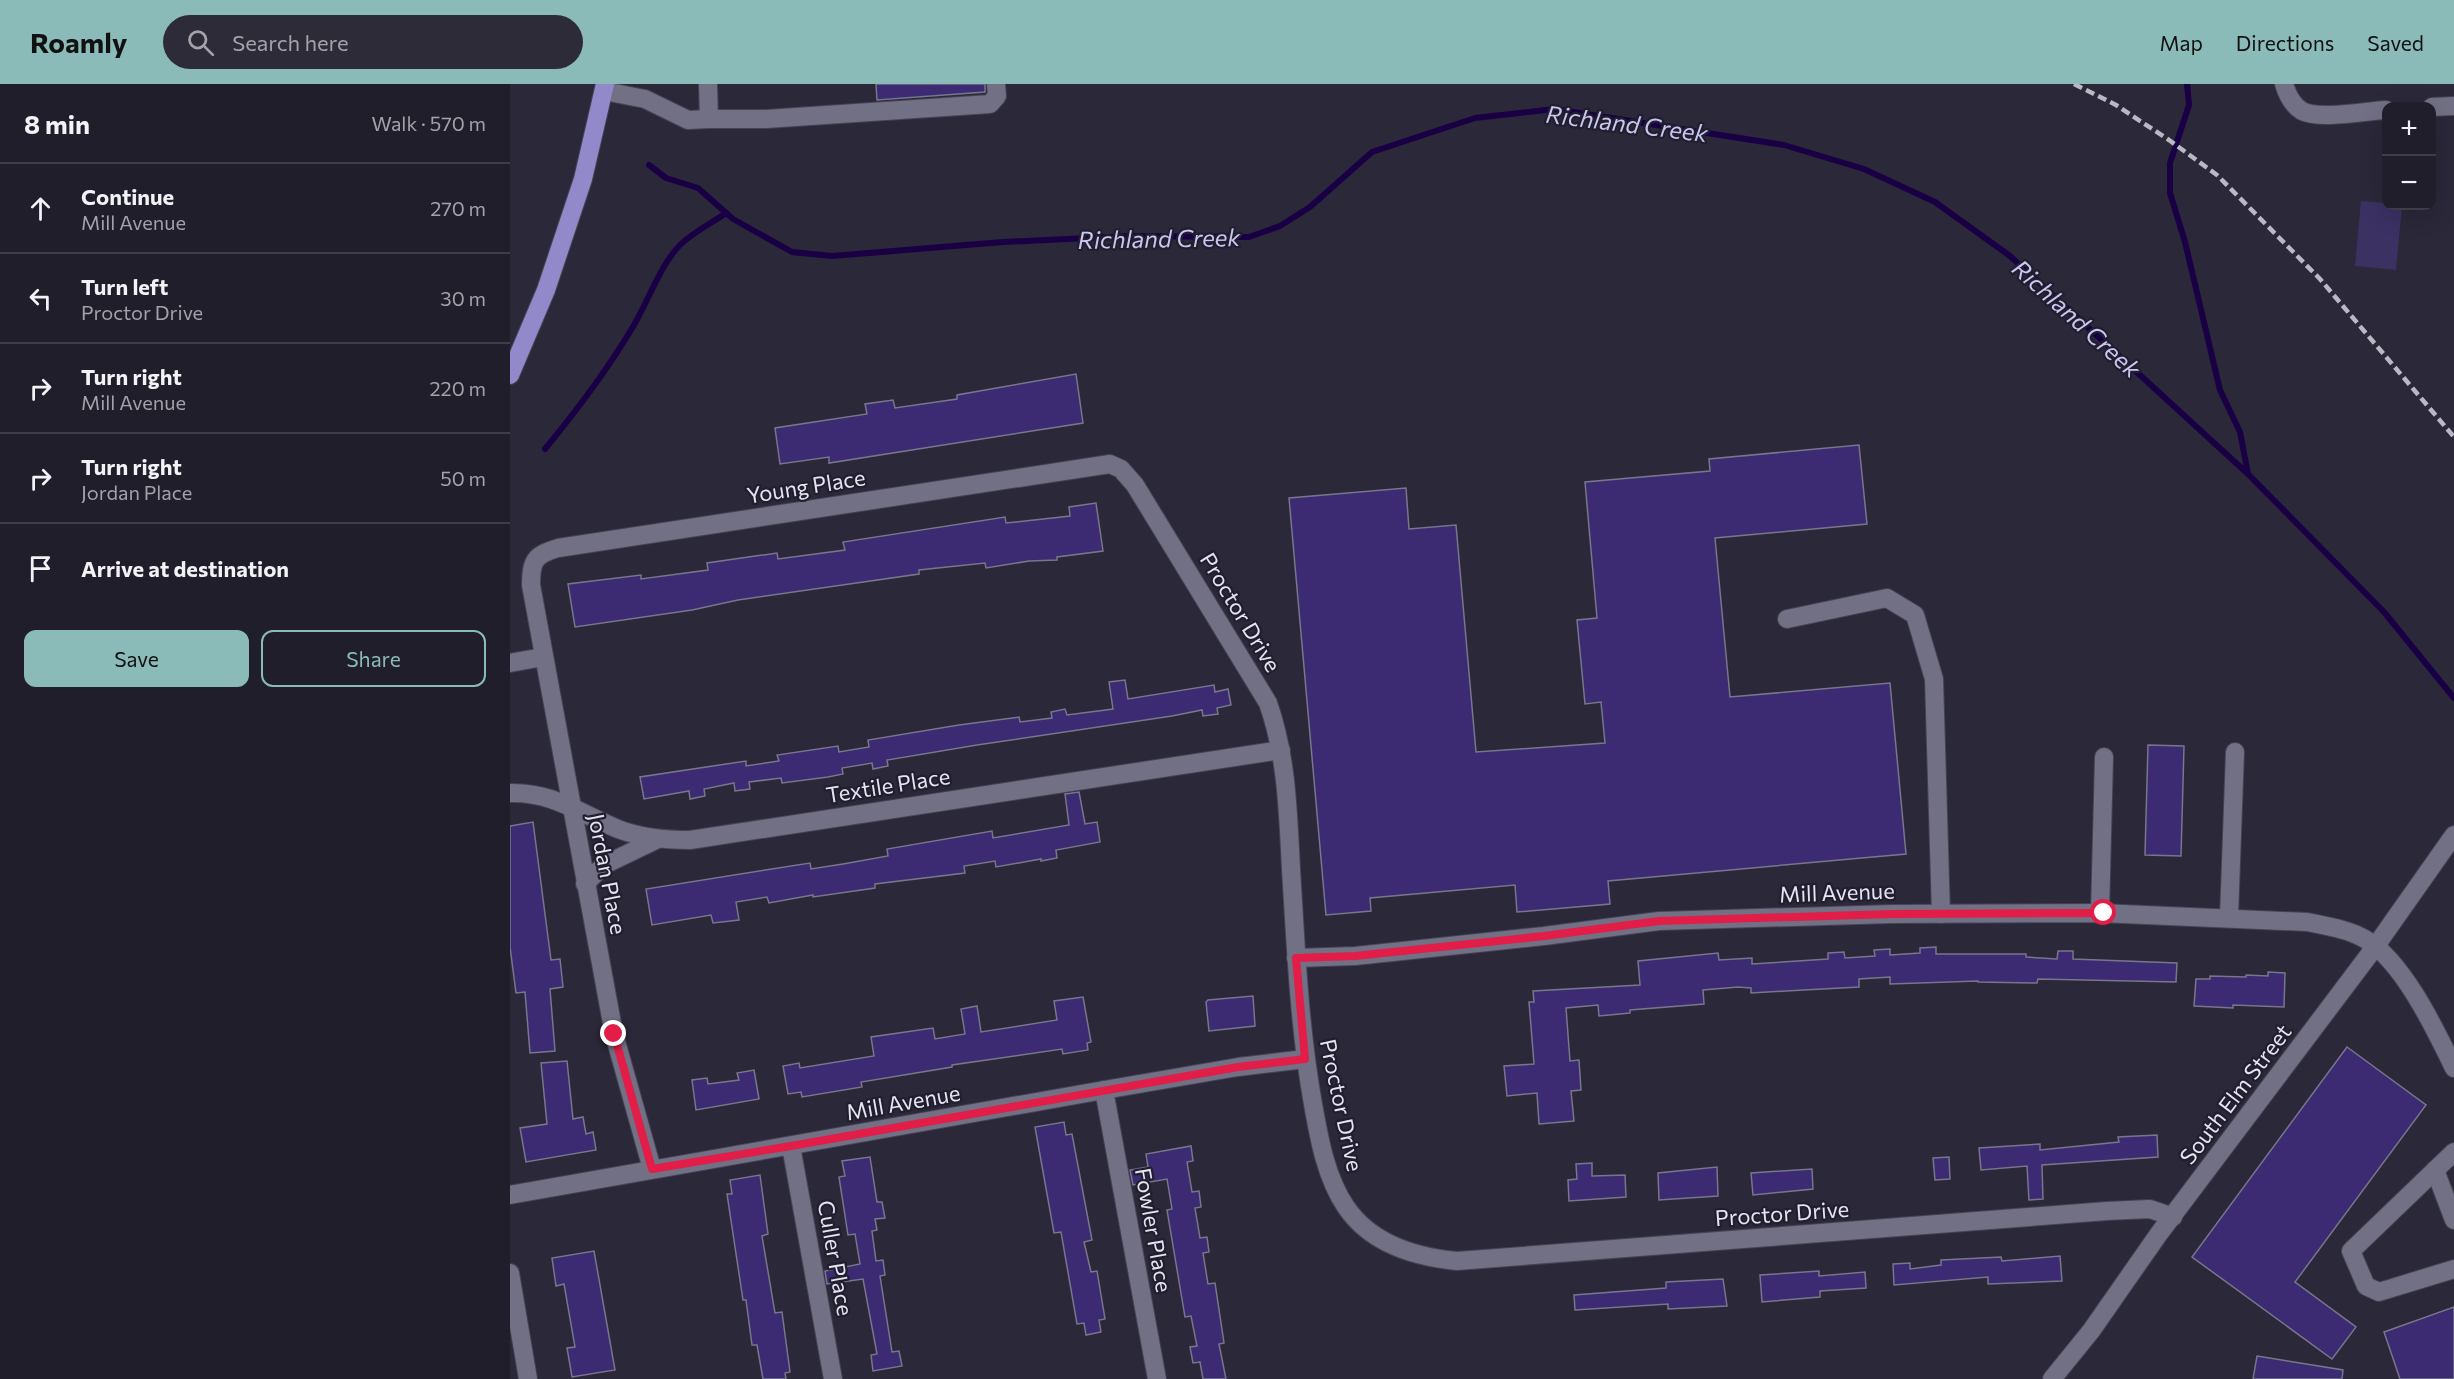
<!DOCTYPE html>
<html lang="en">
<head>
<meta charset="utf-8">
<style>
  body { margin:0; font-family:Commissioner,sans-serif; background:#2d2b37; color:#f1f3f6 }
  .controls { position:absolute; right:18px; top:18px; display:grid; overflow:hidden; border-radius:12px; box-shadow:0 6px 24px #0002 }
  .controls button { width:54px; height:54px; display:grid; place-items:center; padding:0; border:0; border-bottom:2px solid #3d3c47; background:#201e2b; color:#f1f3f6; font:30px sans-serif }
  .stop { position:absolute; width:18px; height:18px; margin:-14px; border:4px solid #e11d48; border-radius:50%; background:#fff }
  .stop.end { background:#e11d48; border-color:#fff; box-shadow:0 2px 6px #0008 }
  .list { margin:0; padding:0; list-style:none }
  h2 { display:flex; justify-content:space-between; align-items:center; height:78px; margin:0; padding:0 24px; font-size:26px }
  h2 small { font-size:20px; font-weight:400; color:#a2a2a9 }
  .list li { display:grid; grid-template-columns:39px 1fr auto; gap:18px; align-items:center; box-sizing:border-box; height:90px; padding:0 24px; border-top:2px solid #3d3c47 }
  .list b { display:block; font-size:22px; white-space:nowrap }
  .list p { margin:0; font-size:20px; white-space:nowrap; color:#a2a2a9 }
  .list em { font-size:20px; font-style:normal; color:#a2a2a9 }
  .actions { display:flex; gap:12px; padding:18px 24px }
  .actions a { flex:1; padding:14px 0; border:2px solid #8bbbb9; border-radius:12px; text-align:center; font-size:21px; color:#8bbbb9 }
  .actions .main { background:#8bbbb9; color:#111 }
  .icon { flex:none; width:33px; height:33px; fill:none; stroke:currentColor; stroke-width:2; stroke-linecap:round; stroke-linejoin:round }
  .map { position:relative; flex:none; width:1944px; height:1295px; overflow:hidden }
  header { display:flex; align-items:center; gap:36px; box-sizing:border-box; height:84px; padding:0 30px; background:#8bbbb9; color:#111 }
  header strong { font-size:28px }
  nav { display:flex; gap:33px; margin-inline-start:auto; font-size:21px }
  .search { width:420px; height:54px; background:#2d2b37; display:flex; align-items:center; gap:15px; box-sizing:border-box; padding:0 21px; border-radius:33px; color:#a2a2a9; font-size:22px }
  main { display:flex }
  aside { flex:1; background:#201e2b }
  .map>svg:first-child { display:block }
  .park { fill:#3b3163 }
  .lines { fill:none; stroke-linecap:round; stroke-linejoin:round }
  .stream { stroke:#190044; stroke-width:6 }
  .building { fill:#3c2a72; stroke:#78768b; stroke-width:1.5 }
  .minor-casing { stroke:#454352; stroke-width:20 }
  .major-casing { stroke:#454352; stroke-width:20 }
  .minor { stroke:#727085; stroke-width:18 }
  .major { stroke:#9289cb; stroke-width:18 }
  .rail { stroke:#b9b8c5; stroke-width:4.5; stroke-dasharray:9 4.5; stroke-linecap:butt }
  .route { stroke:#e11d48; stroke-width:8 }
  .labels { text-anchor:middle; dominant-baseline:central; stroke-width:4.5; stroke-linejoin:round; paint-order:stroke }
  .street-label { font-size:22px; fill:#e5e4f0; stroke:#201e2f }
  .water-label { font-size:24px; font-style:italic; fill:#cac6f0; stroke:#201e2f }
</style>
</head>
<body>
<header>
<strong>Roamly</strong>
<div class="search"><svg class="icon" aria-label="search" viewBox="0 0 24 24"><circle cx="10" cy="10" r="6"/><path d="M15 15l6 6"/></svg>Search here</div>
<nav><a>Map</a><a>Directions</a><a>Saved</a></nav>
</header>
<main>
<aside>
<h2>8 min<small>Walk · 570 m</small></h2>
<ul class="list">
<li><svg class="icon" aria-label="ahead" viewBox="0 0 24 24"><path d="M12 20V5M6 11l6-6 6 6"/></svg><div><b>Continue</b><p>Mill Avenue</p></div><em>270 m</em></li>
<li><svg class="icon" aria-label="left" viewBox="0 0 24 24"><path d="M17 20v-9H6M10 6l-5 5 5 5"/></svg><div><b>Turn left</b><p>Proctor Drive</p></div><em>30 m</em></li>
<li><svg class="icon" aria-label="right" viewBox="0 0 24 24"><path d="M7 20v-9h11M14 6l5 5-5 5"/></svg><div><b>Turn right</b><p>Mill Avenue</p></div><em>220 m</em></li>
<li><svg class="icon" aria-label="right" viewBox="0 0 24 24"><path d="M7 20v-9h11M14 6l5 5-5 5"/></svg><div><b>Turn right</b><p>Jordan Place</p></div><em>50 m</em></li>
<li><svg class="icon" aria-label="arrive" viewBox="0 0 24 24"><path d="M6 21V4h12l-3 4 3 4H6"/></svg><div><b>Arrive at destination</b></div></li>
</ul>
<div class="actions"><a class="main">Save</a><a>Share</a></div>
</aside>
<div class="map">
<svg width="1944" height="1295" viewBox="0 0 1944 1295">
  <rect width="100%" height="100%" fill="#2a2839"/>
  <path class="park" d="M 1851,117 L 1876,119 L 1876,122 L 1892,122 L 1886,186 L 1845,182 Z"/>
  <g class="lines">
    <g class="stream">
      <path d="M 1677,0 L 1679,21 L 1660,79 L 1660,109 L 1675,158 L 1710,306 L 1730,348 L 1738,390"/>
      <path d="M 139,81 L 156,94 L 188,104 L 223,135 L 282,168 L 322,172 L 493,158 L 619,152 L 739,153 L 770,142 L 800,123 L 862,68 L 965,34 L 1044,25 L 1274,61 L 1354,85 L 1425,118 L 1500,172 L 1738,390 L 1874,528 L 1944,614"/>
      <path d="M 35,365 C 68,325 98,285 124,241 C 138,217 151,180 170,161 C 183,148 202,139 216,129"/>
    </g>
  </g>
  <g class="building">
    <path d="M 366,0 L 475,0 L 475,8 L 367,16 Z"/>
    <path d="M 566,290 L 573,339 L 319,379 L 319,373 L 270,380 L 265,344 L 357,330 L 355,320 L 383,316 L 385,324 L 447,315 L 447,311 Z"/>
    <path d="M 1349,361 L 1357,440 L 1205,454 L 1220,613 L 1380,599 L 1396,770 L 1098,797 L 1100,820 L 1007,828 L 1005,801 L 860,814 L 861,827 L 816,831 L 779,414 L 896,404 L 899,445 L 946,441 L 966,668 L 1095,659 L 1091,618 L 1075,620 L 1067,536 L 1087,534 L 1075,398 L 1200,387 L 1199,375 Z"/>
    <path d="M 586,419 L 593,467 L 547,473 L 547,476 L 519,477 L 476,484 L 475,479 L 409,486 L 409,490 L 228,516 L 182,526 L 65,543 L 58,500 L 131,491 L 131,495 L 198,486 L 197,479 L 267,469 L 268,475 L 335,466 L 333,458 L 495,433 L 496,439 L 560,432 L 559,423 Z"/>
    <path d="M 615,596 L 618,615 L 704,601 L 705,608 L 718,605 L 721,621 L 707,624 L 708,630 L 693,632 L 692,626 L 662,632 L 467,661 L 377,676 L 378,682 L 363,685 L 362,679 L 332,684 L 333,690 L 318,693 L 272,699 L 271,694 L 239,698 L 240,705 L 225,707 L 224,699 L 194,705 L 195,712 L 180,715 L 179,707 L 134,715 L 130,693 L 236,677 L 236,682 L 269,677 L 267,671 L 328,662 L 329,668 L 359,663 L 358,656 L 449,641 L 509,633 L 510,638 L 542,634 L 541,628 L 555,625 L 557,631 L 603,625 L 599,598 Z"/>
    <path d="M 1638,661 L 1674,662 L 1671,772 L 1635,771 Z"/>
    <path d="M 569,708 L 575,740 L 587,738 L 590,758 L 546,766 L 547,774 L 531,777 L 531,775 L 486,783 L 485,777 L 454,782 L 455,789 L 365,800 L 365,804 L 303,813 L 303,811 L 259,819 L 257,813 L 226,818 L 229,836 L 203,839 L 201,831 L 142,841 L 136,805 L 300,779 L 301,785 L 333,780 L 378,772 L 377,765 L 482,747 L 483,754 L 559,741 L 555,710 Z"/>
    <path d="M 23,738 L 41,876 L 50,875 L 53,903 L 40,905 L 45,967 L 20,969 L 15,908 L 6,909 L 0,863 L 0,742 Z"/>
    <path d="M 1426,863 L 1426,870 L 1516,870 L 1516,873 L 1547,875 L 1548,867 L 1563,867 L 1563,875 L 1667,879 L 1666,898 L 1528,895 L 1527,899 L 1468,898 L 1468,897 L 1380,900 L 1380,893 L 1349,895 L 1349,903 L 1294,906 L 1241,909 L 1241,904 L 1228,903 L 1193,906 L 1194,920 L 1120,926 L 1120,929 L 1089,932 L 1088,921 L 1056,924 L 1060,977 L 1069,976 L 1071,1006 L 1061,1007 L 1064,1037 L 1029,1040 L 1027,1009 L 997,1012 L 994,982 L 1024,980 L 1019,918 L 1024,918 L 1023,907 L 1130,901 L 1128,877 L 1208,869 L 1209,876 L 1242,874 L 1242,880 L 1318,875 L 1318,869 L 1334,868 L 1335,874 L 1365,872 L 1364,866 L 1380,865 L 1380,871 L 1410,869 L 1410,864 Z"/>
    <path d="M 1758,888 L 1775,889 L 1774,923 L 1723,921 L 1723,924 L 1684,922 L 1686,895 L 1700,895 L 1700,892 L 1736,893 L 1736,891 L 1758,892 Z"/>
    <path d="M 743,912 L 745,942 L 699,947 L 696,918 L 698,916 Z"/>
    <path d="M 573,913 L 581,958 L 577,959 L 578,966 L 553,970 L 552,965 L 442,981 L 442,983 L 351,998 L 352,1003 L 292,1013 L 291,1008 L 278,1010 L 273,982 L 289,979 L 290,984 L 364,972 L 361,953 L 423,944 L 425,955 L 455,950 L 451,925 L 467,922 L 471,948 L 547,936 L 544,917 Z"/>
    <path d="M 1837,963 L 1916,1021 L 1785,1198 L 1846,1243 L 1822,1275 L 1682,1173 Z"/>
    <path d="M 57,977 L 63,1035 L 73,1033 L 76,1050 L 83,1048 L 86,1066 L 16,1078 L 10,1044 L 37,1040 L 31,979 Z"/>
    <path d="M 244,986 L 249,1015 L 186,1026 L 182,996 L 197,994 L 198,1000 L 229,996 L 227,989 Z"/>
    <path d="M 554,1038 L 556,1051 L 562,1050 L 582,1156 L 574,1158 L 581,1188 L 587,1187 L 595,1235 L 589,1236 L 591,1248 L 576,1251 L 574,1239 L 567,1240 L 551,1148 L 544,1149 L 525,1043 Z"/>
    <path d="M 1647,1051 L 1648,1073 L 1532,1081 L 1533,1115 L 1519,1116 L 1517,1082 L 1471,1086 L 1469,1064 L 1530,1060 L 1530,1066 L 1609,1058 L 1608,1053 Z"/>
    <path d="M 681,1062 L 683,1077 L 677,1078 L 682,1108 L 689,1107 L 691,1123 L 685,1124 L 690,1154 L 697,1153 L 699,1168 L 693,1169 L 698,1200 L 705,1199 L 714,1259 L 709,1260 L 716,1295 L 693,1295 L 690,1278 L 683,1279 L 680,1263 L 687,1262 L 681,1232 L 675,1233 L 657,1126 L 662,1125 L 657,1095 L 623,1101 L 620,1086 L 638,1083 L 636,1070 Z"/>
    <path d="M 360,1073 L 367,1118 L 372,1118 L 375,1134 L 365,1135 L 367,1146 L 362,1147 L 366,1177 L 373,1176 L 375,1191 L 370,1192 L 382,1268 L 389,1267 L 392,1282 L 363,1287 L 361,1271 L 367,1270 L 353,1195 L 317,1200 L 315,1187 L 350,1180 L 345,1150 L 338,1151 L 329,1093 L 335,1092 L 332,1077 Z"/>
    <path d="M 1439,1073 L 1440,1095 L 1425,1096 L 1423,1074 Z"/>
    <path d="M 1082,1079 L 1082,1092 L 1115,1091 L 1116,1113 L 1059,1117 L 1058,1096 L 1067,1095 L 1066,1080 Z"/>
    <path d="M 1207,1083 L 1208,1112 L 1149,1116 L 1148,1089 Z"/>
    <path d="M 1302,1085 L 1303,1105 L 1243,1111 L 1241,1089 Z"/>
    <path d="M 250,1091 L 258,1150 L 252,1152 L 265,1229 L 272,1228 L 280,1288 L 275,1289 L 276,1295 L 253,1295 L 247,1261 L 242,1261 L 236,1216 L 233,1216 L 217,1110 L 222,1110 L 220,1096 Z"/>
    <path d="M 84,1167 L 105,1286 L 62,1293 L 57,1264 L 65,1263 L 54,1200 L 46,1202 L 42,1174 Z"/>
    <path d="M 1550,1172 L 1552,1197 L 1478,1200 L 1478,1193 L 1384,1201 L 1383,1180 L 1400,1179 L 1400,1185 L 1431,1181 L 1431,1176 L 1491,1173 L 1492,1177 Z"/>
    <path d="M 1309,1187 L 1309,1192 L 1355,1188 L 1356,1204 L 1310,1207 L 1310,1213 L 1252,1218 L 1250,1191 Z"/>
    <path d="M 1213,1195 L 1217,1222 L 1158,1225 L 1158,1220 L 1065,1226 L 1064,1211 L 1156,1204 L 1156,1198 Z"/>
    <path d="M 1944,1223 L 1944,1295 L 1890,1295 L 1874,1248 Z"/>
    <path d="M 1747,1272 L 1833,1286 L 1832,1295 L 1743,1295 Z"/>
  </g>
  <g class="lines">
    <g class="minor-casing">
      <g id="minor">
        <path d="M 1774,0 C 1777,10 1782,21 1792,27 C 1809,36 1856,27 1876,26"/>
        <path d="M 94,7 L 135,15 L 178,36 L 199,35 L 198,0"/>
        <path d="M 1922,23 L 1944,22"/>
        <path d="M 199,35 L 256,35 L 480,20 L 487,12 L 486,0"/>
        <path d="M 1277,535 L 1377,514 L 1405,531 L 1424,595 L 1431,830"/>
        <path d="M 0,579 L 33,573"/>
        <path d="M 0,709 C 43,708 69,729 108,745 C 131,754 155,756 180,756 L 771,666"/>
        <path d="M 75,800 L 94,781 L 148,755"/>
        <path d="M 1590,829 L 1594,673"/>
        <path d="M 1719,833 L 1725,668"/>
        <path d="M 786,874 L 845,872 L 1034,852 L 1149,837 L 1382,830 L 1590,829 L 1797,838 C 1816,842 1838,845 1855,855 C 1893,877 1925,945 1944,984"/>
        <path d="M 594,1006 L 647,1295"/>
        <path d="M 281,1062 L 323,1295"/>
        <path d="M 1944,1068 L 1841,1167 L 1856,1202 L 1869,1208 L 1944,1185"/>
        <path d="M 142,1085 L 104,950 L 21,501 C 21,476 25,471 48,464 L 600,380 L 611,385 L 625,401 L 758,619 C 777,673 778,729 781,785 C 786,864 789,942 803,1020 C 809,1054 816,1094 836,1123 C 861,1160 905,1173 947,1177 L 1597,1127 L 1640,1125 L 1663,1133"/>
        <path d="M 1925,1086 L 1944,1136"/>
        <path d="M 0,1111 L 594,1006 L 728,983 L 795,975"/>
        <path d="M 0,1189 L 18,1295"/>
        <path d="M 1542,1295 L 1581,1247 L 1648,1151 L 1865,863 L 1944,751"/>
      </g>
    </g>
    <g class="major-casing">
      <path id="major" d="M 0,291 L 36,206 L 73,95 L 95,0"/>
    </g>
    <use href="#minor" class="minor"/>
    <use href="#major" class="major"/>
    <path class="rail" d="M 1564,0 L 1606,21 L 1659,56 L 1707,91 L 1810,195 L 1944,353"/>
  </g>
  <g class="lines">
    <path class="route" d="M 104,950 L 142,1085 L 281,1062 L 728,983 L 795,975 L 786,874 L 845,872 L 1034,852 L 1149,837 L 1382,830 L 1594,829"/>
  </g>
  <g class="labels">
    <g class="street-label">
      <text transform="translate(296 402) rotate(-9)">Young Place</text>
      <text transform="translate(731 528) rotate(59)">Proctor Drive</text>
      <text transform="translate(378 701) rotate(-9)">Textile Place</text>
      <text transform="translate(98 790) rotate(79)">Jordan Place</text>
      <text transform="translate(1327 808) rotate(-2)">Mill Avenue</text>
      <text transform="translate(1725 1010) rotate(-53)">South Elm Street</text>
      <text transform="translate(393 1018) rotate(-10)">Mill Avenue</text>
      <text transform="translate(832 1021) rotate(78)">Proctor Drive</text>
      <text transform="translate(1272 1129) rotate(-4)">Proctor Drive</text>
      <text transform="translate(644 1146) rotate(80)">Fowler Place</text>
      <text transform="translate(326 1174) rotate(80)">Culler Place</text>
    </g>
    <g class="water-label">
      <text transform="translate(1117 39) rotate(7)">Richland Creek</text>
      <text transform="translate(649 154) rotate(-1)">Richland Creek</text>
      <text transform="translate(1567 234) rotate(42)">Richland Creek</text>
    </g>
  </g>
</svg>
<div class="controls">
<button>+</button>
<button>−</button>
</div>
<div class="stop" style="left:1594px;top:829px"></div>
<div class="stop end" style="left:104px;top:950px"></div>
</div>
</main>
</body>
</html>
